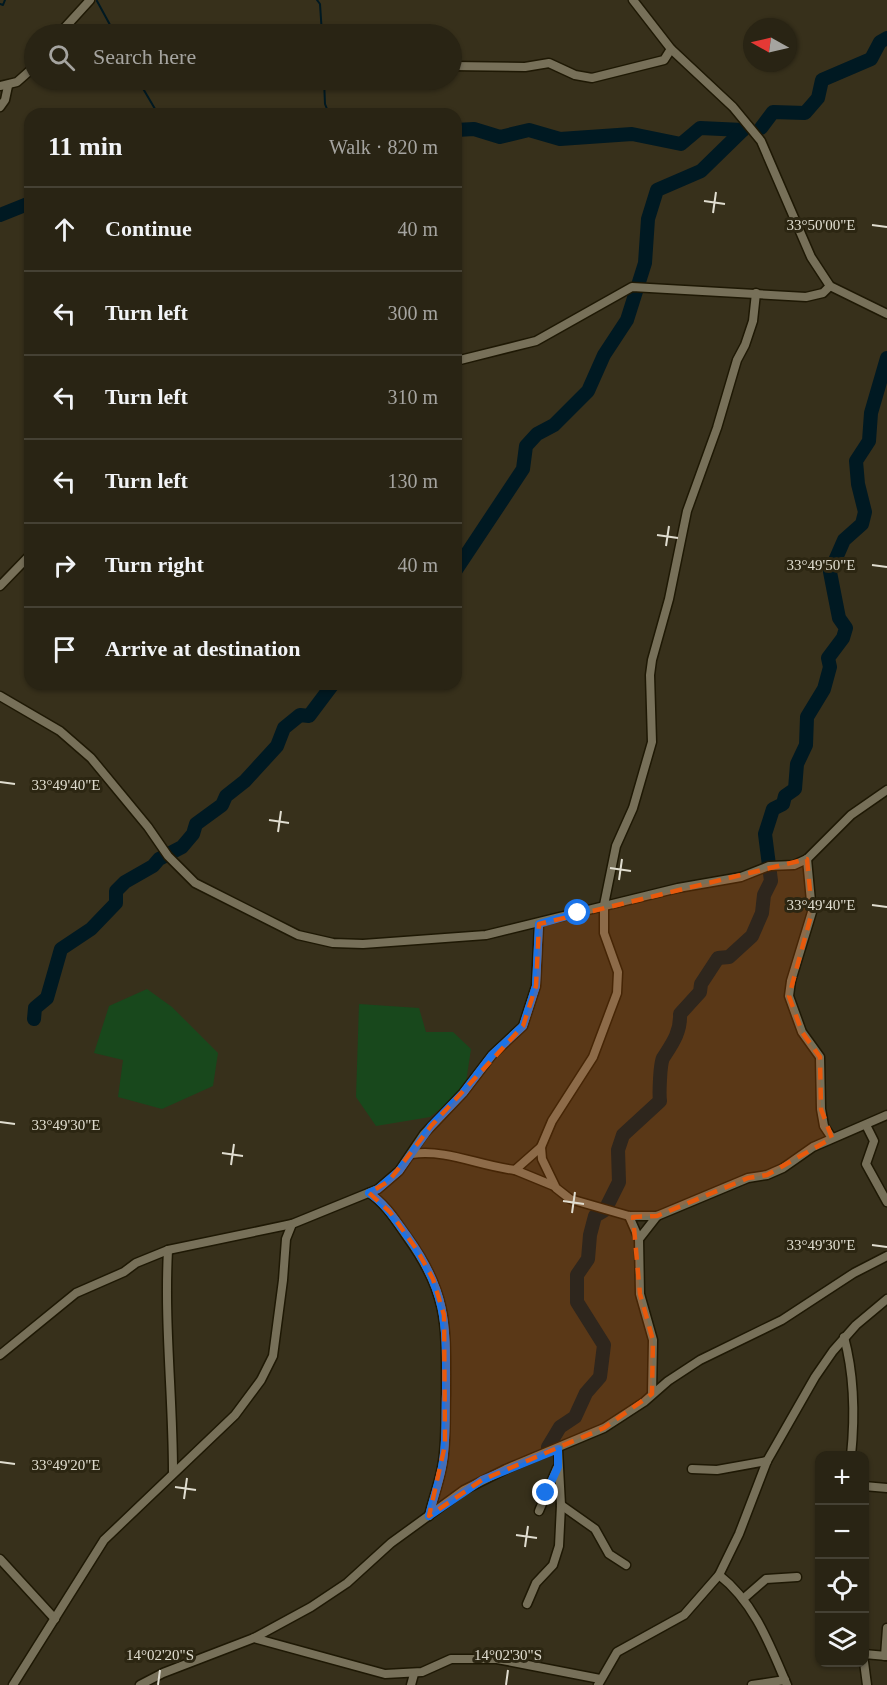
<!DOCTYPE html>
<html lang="en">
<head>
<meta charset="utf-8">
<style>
  body { margin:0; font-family:Georgia,serif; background:#312c1d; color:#f1f3f6 }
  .controls { position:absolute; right:18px; bottom:18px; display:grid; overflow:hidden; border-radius:12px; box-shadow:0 2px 4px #0004 }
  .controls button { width:54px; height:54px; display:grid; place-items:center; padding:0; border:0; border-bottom:2px solid #454134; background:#292414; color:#f1f3f6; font:30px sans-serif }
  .compass { position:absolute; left:743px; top:18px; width:54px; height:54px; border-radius:50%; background:#292414; box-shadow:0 2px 4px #0004; rotate:278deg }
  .stop { position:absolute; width:18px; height:18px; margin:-14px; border:4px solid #1a73e8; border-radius:50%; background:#fff }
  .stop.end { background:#1a73e8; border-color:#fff; box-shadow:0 2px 6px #0008 }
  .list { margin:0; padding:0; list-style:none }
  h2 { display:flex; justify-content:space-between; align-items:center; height:78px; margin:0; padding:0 24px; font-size:26px }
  h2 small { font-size:20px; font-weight:400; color:#a5a4a0 }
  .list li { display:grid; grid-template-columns:39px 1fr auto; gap:18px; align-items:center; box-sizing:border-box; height:84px; padding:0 24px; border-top:2px solid #454134 }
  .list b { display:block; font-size:22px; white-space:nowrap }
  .list em { font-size:20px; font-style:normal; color:#a5a4a0 }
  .icon { flex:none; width:33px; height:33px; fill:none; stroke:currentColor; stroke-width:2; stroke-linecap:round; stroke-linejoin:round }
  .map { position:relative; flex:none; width:887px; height:1685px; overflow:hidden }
  .search { position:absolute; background:#292414; box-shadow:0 2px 4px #0004; left:24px; top:24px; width:438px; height:66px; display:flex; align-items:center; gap:15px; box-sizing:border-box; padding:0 21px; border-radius:33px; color:#a5a4a0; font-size:22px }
  .panel { position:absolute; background:#292414; box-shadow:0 2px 4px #0004; left:24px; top:108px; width:438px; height:582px; border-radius:18px }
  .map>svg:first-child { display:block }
  .green { fill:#18481c }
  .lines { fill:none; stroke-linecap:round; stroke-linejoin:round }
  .stream { stroke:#001922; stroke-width:2 }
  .river { stroke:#001922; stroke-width:14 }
  .minor-casing { stroke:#1e1804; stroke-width:11 }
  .minor { stroke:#777059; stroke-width:8 }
  .route { stroke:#1a73e8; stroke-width:8 }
  .marked { fill:#e8590c; fill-opacity:0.2; stroke:#e8590c; stroke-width:4.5; stroke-dasharray:12 8; stroke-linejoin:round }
  .ticks { fill:none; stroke:#e0ddd0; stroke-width:2 }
  .ticks-label { font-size:15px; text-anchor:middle; fill:#e0ddd0; stroke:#2c2612; stroke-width:6; stroke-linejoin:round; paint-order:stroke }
</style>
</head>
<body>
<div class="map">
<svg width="887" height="1685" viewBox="0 0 887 1685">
  <rect width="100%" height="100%" fill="#37301b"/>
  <g class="green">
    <path d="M 147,989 L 172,1007 L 218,1053 L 213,1086 L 162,1109 L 118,1097 L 123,1060 L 94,1053 L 109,1006 Z"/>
    <path d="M 359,1004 L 419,1008 L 426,1032 L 453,1032 L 471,1049 L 465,1089 L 430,1117 L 376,1126 L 356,1097 Z"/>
  </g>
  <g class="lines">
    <g class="stream">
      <path d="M 317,0 L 320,4 L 322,34"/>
      <path d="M 97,1 L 115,34"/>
      <path d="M 0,4 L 3,5 L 5,0"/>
      <path d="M 138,80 L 158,114"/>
      <path d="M 324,80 L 325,104 L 329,114"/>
    </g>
    <g class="river">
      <path d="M 761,128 L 773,112 L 805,113 L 818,98 L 822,80 L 871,59 L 880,42 L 887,38"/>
      <path d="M 456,130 L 474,129 L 500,137 L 529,130 L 560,139 L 632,134 L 681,144 L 700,128 L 743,130"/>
      <path d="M 0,215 L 30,203"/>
      <path d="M 456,570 L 523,469 L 526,446 L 537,434 L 554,425 L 588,391 L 604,355 L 627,320 L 645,263 L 648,219 L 657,190 L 701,171 L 743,130"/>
      <path d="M 34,1019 L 35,1008 L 47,998 L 61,949 L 91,929 L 116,903 L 116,891 L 125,882 L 153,866 L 159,859 L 182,847 L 193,834 L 196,824 L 222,805 L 226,796 L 245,781 L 277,746 L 284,728 L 300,715 L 309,716 L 333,684"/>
      <path d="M 548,1447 L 560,1427 L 575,1417 L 586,1393 L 600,1377 L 604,1345 L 577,1302 L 577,1275 L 588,1259 L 590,1235 L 595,1216 L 605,1210 L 619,1182 L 618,1150 L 623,1135 L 660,1101 C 659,1094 660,1064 663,1058 C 672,1044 681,1032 680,1014 L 700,992 L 701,984 L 718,958 L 729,957 L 752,936 L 762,913 L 764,895 L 771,881 L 765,834 L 773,809 L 783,804 L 785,796 L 795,789 L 797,764 L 806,745 L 807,717 L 824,689 L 830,667 L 828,658 L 843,638 L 846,628 L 839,618 L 830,572 L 844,540 L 862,524 L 865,512 L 858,484 L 856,461 L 869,441 L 871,413 L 887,358"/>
    </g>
    <g class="minor-casing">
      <g id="minor">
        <path d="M 633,0 L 671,49 L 733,107 L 761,141 L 811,257 L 830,286 L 887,314"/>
        <path d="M 59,34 L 90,0"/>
        <path d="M 452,66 L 525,67 L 549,63 L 575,75 L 592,78 L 664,60 L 671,49"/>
        <path d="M 0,86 L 17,82 L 34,67"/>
        <path d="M 0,107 L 5,100 L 8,86"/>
        <path d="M 756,293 L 753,321 L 745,345 L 737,360 L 717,428 L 687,511 L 669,599 L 652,660 L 650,675 L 652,742 L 633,808 L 616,846 L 604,905 L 604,933 L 618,972 L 617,993 L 593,1057 L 552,1121 L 541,1147 L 542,1159 L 556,1188 L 570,1199 L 629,1216 L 657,1216 L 748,1178 L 767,1175 L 783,1168 L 813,1147 L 887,1115"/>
        <path d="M 456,361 L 536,341 L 632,287 L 806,297 L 823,293 L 830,286"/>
        <path d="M 0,586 L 30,555"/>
        <path d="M 0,696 L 60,731 L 91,758 L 148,827 L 168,856 L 195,883 L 298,935 L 333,943 L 363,944 L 486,935 L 678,888 L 741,877 L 769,866 L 794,865 L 807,859 L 851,815 L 887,790"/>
        <path d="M 807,859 L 812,912 L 791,981 L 789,996 L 802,1032 L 820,1057 L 821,1109 L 824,1126 L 832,1138"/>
        <path d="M 866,1125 L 874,1141 L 866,1164 L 887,1202"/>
        <path d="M 541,1147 L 515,1170 L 554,1186"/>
        <path d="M 412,1154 C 447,1149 479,1166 515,1170"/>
        <path d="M 369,1193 C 386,1204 396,1221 408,1238 C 449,1295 446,1327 446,1394 C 445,1418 447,1443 442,1467 C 439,1483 433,1499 429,1516"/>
        <path d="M 629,1216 L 639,1239 L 640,1294 L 653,1340 L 652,1394"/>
        <path d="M 639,1239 L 657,1216"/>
        <path d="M 168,1250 C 164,1324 173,1398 173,1472"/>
        <path d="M 844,1337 C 854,1374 855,1417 851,1456"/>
        <path d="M 0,1355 L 76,1293 L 124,1272 L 136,1263 L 168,1250 L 292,1224"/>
        <path d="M 692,1469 L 717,1470 L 767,1461"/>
        <path d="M 864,1486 L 887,1488"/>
        <path d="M 561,1505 L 595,1529 L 609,1554 L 626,1565"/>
        <path d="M 539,1511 L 557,1468"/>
        <path d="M 0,1559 L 55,1619"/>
        <path d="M 719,1575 C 754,1602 770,1645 787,1685"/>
        <path d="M 743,1599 L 766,1579 L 797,1577"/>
        <path d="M 527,1604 L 536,1583 L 553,1565 L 559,1546 L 561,1505 L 558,1449"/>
        <path d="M 254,1638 L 385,1674 L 422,1672 L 451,1659 L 497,1659 L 600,1679"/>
        <path d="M 864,1654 L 887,1656"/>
        <path d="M 885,1656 L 887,1628"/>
        <path d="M 864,1662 L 867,1685"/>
        <path d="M 13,1685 L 104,1540 L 235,1415 L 261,1380 L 273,1356 L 283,1280 L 286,1239 L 292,1224 L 378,1189 L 399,1171 L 424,1134 L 463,1093 L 492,1055 L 523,1026 L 536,986 L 539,924"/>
        <path d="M 140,1685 L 163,1673 L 254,1638 L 311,1607 L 347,1583 L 391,1543 L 464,1490 L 506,1469 L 604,1428 L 644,1402 L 668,1381 L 700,1360 L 782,1320 L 854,1273 L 887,1256"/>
        <path d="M 411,1685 L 414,1674"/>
        <path d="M 598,1685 L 617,1652 L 684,1615 L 719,1575 L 739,1534 L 767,1461 L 815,1377 L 833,1351 L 856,1325 L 887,1299"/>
        <path d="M 752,1685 L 785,1680"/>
      </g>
    </g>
    <use href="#minor" class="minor"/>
  </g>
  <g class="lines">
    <path class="route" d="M 546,1493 L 558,1467 L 558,1449 L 482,1480 L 429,1516 C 433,1499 439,1483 442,1467 C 447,1443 445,1418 446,1394 C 446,1327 449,1295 408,1237 C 396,1221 386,1204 369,1193 L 378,1189 L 399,1171 L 431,1126 L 463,1093 L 492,1055 L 523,1026 L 536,986 L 539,924 L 578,913"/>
  </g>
  <path class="marked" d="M 807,859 L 812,912 L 789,996 L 802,1032 L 820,1057 L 821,1109 L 832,1138 L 767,1175 L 748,1178 L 657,1216 L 633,1217 L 640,1294 L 653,1340 L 652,1394 L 604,1428 L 482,1480 L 429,1516 L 445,1445 L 444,1315 L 433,1279 L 417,1250 L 390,1212 L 369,1193 L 389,1181 L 431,1126 L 523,1026 L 536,986 L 539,924 Z"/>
  <path class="ticks" d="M 704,201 L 725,204M 713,213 L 716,192M 872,225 L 887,227M 657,535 L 678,538M 666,546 L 669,526M 872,565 L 887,567M 0,782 L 15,784M 269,820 L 289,823M 278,832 L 281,811M 610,868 L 631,871M 619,880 L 622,859M 872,905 L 887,907M 0,1122 L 15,1124M 222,1153 L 243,1156M 231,1165 L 234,1144M 563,1201 L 584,1204M 572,1213 L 575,1192M 872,1245 L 887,1247M 0,1462 L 15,1464M 175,1487 L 196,1490M 184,1499 L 187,1478M 516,1535 L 537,1538M 525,1547 L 528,1526M 158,1685 L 160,1670M 506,1685 L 508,1670"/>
  <g class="ticks-label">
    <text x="821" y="230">33°50'00"E</text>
    <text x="821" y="570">33°49'50"E</text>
    <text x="66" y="790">33°49'40"E</text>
    <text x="821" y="910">33°49'40"E</text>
    <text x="66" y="1130">33°49'30"E</text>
    <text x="821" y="1250">33°49'30"E</text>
    <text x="66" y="1470">33°49'20"E</text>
    <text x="160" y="1660">14°02'20"S</text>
    <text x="508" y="1660">14°02'30"S</text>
  </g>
</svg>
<div class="controls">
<button>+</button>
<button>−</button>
<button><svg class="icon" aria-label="locate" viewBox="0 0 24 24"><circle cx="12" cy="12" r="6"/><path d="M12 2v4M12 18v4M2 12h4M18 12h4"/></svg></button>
<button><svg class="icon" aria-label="layers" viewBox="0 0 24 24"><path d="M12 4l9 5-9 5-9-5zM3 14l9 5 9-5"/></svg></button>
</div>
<svg class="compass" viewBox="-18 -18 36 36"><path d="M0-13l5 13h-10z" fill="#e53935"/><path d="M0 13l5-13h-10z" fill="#a5a4a0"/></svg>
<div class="stop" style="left:578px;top:913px"></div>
<div class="stop end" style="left:546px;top:1493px"></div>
<div class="search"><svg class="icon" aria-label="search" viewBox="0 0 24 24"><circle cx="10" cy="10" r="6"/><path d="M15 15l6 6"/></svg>Search here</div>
<section class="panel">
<h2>11 min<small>Walk · 820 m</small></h2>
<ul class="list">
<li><svg class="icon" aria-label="ahead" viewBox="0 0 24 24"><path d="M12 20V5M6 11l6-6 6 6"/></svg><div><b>Continue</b></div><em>40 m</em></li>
<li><svg class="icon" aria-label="left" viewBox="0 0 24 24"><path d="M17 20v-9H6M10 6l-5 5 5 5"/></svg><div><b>Turn left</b></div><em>300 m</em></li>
<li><svg class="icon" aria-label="left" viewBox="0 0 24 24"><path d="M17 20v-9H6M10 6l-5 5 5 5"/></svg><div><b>Turn left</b></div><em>310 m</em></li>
<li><svg class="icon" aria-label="left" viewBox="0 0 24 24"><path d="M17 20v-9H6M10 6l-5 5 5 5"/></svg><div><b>Turn left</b></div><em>130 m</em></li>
<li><svg class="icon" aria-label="right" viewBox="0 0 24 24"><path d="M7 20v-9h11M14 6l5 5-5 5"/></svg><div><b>Turn right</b></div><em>40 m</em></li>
<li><svg class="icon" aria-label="arrive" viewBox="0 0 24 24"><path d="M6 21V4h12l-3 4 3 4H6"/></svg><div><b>Arrive at destination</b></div></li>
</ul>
</section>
</div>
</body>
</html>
